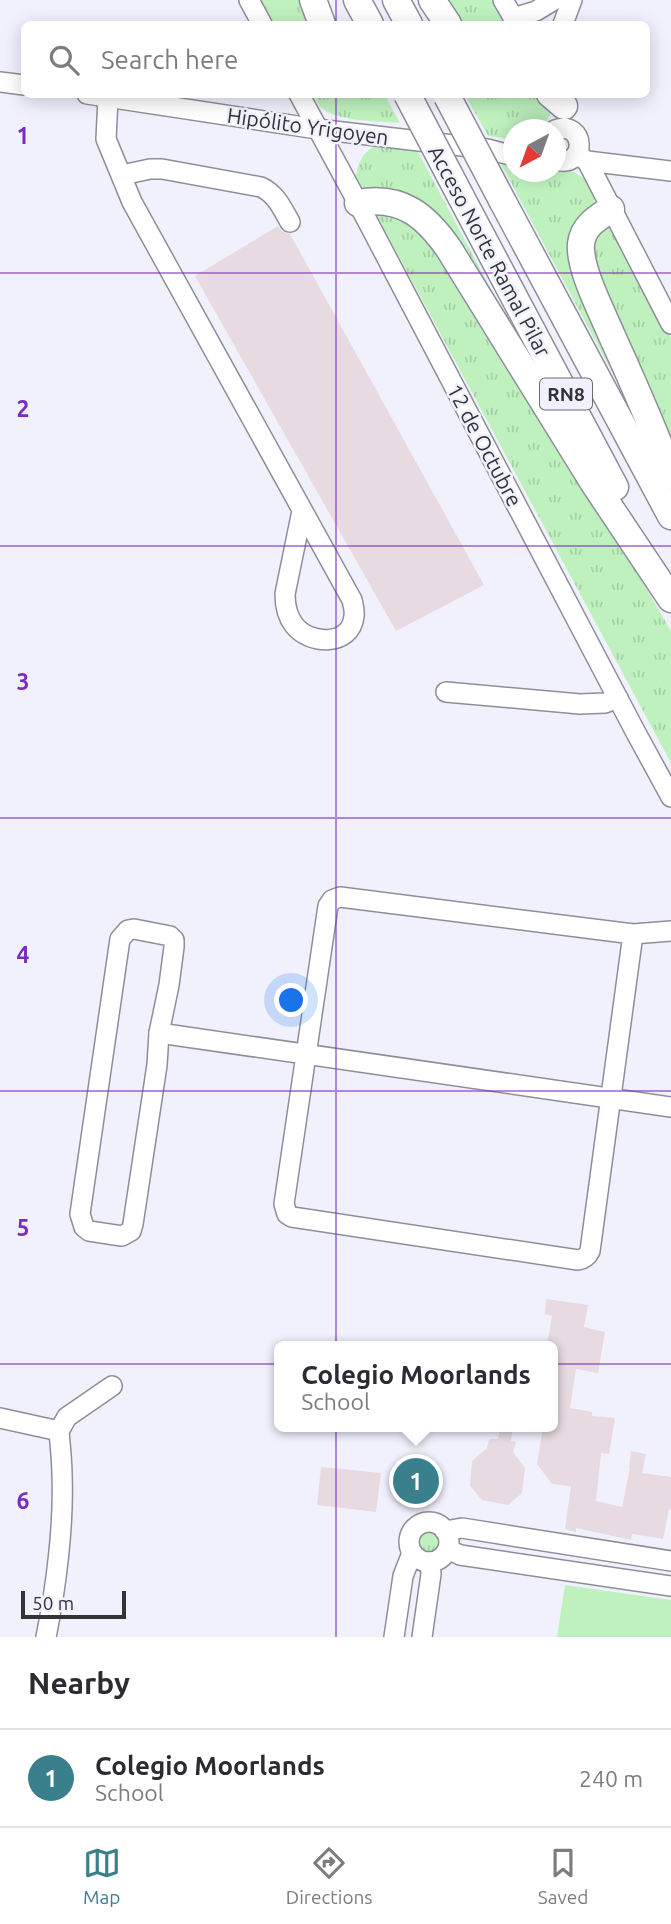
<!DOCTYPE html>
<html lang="en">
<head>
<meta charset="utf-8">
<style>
  body { margin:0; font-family:Ubuntu,sans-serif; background:#f2f2f3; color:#2b2b33 }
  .compass { position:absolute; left:503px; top:119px; width:63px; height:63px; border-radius:50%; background:#fff; box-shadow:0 4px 18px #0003; rotate:221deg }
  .scale { position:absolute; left:21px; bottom:18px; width:105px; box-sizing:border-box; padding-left:7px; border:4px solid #333237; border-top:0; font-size:19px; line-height:24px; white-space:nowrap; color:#333237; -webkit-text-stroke:5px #f1f1fd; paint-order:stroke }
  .you { position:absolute; left:292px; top:1001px; width:24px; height:24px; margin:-18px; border:5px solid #fff; border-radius:50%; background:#1a73e8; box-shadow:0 0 0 10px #1a73e833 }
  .badge { display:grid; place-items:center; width:46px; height:46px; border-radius:50%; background:#3a808c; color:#fff; font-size:23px; font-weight:700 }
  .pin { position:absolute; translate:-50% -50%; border:4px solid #fff; box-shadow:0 2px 7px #0006 }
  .popup { position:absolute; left:274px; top:1341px; width:284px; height:91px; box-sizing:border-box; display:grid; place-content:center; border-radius:10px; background:#fff; filter:drop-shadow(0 2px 5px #0005); font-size:23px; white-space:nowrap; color:#7c7c81 }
  .popup b { font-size:26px; color:#2b2b33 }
  .popup::after { content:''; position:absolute; left:50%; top:100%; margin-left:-14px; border:14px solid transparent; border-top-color:#fff }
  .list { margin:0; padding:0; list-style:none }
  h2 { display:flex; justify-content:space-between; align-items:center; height:91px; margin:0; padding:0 28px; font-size:30px }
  h2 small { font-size:23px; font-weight:400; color:#7c7c81 }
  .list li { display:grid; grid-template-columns:46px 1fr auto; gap:21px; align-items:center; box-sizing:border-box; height:98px; padding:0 28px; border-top:2px solid #e1e1e2 }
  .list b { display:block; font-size:26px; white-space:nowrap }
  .list p { margin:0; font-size:23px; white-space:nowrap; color:#7c7c81 }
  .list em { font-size:23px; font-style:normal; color:#7c7c81 }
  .icon { flex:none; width:38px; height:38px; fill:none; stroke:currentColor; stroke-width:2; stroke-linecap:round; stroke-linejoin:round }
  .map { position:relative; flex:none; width:671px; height:1637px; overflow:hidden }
  .search { position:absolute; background:#fff; box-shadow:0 4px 18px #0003; left:21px; right:21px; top:21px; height:77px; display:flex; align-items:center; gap:18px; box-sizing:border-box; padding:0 24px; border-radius:10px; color:#7c7c81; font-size:26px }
  .sheet { height:189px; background:#fff }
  nav { display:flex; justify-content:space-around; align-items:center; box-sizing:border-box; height:98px; border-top:2px solid #e1e1e2; background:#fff; font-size:19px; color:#7c7c81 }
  nav a { display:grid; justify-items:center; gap:4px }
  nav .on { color:#3a808c }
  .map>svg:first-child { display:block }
  .grass { fill:url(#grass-tufts) }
  .garden { fill:#bff1bf }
  .building { fill:#e7dae0 }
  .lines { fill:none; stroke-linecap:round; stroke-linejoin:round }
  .minor-casing { stroke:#8e8e99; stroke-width:22 }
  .highway-casing { stroke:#8e8e99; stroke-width:29 }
  .minor { stroke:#fff; stroke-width:19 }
  .highway { stroke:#fff; stroke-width:26 }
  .highway-bridge-casing { stroke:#8e8e99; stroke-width:29; stroke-linecap:butt }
  .highway-bridge { stroke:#fff; stroke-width:26 }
  .grid { fill:none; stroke:#7b2cbf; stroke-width:2; stroke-opacity:0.55 }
  .labels { text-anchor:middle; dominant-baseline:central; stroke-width:5; stroke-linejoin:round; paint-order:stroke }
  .shield { fill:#f1f1fd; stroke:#6c6b72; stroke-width:2 }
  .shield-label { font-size:19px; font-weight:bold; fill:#333237 }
  .street-label { font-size:21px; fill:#333237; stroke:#f1f1fd }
  .grid-label { font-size:23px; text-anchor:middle; font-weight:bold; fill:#7b2cbf; stroke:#f1f1fd; stroke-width:5; stroke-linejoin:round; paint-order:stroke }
</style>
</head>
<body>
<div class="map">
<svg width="671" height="1637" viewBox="0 0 671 1637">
  <defs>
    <pattern id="grass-tufts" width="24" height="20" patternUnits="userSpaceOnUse" patternTransform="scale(1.75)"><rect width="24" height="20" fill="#bff1bf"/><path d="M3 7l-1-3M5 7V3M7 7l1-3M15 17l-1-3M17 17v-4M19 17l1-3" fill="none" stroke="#a5cfa5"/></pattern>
  </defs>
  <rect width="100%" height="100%" fill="#f1f1fd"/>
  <g class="grass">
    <path d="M 256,0 L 306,0 L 316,24 L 269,24 Z"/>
    <path d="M 440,0 L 496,0 L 510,24 L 455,24 Z"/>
    <path d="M 315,94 L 385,95 L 400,123 C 380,121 331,122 319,105 C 317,104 315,96 315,94 Z"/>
    <path d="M 465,95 L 539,95 L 547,104 L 550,115 L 541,129 L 514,130 L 513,139 L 488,136 Z"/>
    <path d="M 377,144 L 417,150 L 553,406 L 446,235 L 363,188 L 356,177 C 358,160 364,152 377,144 Z"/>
    <path d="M 500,162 L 513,163 L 514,172 L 556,172 L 556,167 C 573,169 597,181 594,203 C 592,211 587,217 582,223 L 637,419 Z"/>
    <path d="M 375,212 L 414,218 L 617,538 L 671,631 L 671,763 Z"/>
    <path d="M 608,224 L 617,231 L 671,338 L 671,452 L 590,267 L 589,236 Z"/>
    <circle cx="430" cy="1543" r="12"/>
  </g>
  <path class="garden" d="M 565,1585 L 671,1600 L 671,1637 L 557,1637 Z"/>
  <g class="building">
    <path d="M 278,226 L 283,232 L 290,234 L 484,585 L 396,631 L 195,276 Z"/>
    <path d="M 546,1299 L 588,1305 L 584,1327 L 605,1332 L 598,1373 L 576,1369 L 570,1408 L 592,1412 L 592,1416 L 615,1418 L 609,1454 L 601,1453 L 596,1501 L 622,1507 L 630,1468 L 629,1468 L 631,1451 L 646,1454 L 642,1473 L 671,1477 L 671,1510 L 669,1509 L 663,1539 L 632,1534 L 631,1540 L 576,1528 L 576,1532 L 565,1529 L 571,1486 L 552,1484 L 537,1464 L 543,1427 L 552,1427 L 552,1346 L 547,1346 L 552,1316 L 545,1314 Z"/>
    <path d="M 500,1427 L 513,1427 L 511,1441 L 516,1442 L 513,1452 L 525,1468 L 522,1493 L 508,1505 L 482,1500 L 470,1486 L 472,1461 L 487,1448 L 489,1439 L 498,1439 Z"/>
    <path d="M 321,1467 L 381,1473 L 376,1512 L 317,1505 Z"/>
  </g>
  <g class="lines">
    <g class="minor-casing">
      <g id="minor">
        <path d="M 249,0 L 262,24"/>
        <path d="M 503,0 L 517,24"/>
        <path d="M 513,18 L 536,11 L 554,0"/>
        <path d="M 563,24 L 572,0"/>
        <path d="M 0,82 L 24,85"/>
        <path d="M 87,94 L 317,129 L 487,149 L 514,156"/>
        <path d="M 299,94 L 358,203 L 635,731 L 671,797"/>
        <path d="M 108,98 L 106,139 L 132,202 L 352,600 C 353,605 355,611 354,616 C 351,647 309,645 294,625 C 287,616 285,605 285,594 L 302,511"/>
        <path d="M 555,130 C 586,119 588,169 556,160"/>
        <path d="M 579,156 L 587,161 L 671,171"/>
        <path d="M 587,161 L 671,324"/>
        <path d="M 122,175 L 150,169 L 162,169 L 261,187 C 276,194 282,208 290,222"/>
        <path d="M 446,692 L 580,704 L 605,703 L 618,698"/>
        <path d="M 134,929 L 170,936 L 174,940 L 174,947 L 169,985 L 159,1033 L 157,1065 L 133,1224 L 131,1231 L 122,1236 L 89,1231 L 84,1227 L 80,1214 L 120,939 L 128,930 Z"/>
        <path d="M 633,934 L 590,1251 C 587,1257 584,1259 578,1260 L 292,1217 L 287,1214 L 284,1204 L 328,906 L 332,900 L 340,897 L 633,934 L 671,931"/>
        <path d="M 159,1033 L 671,1107"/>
        <path d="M 0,1418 L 59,1431 C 60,1445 62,1460 62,1475 C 64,1525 56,1588 46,1637"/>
        <path d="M 59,1431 L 67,1417 L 112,1386"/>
        <circle cx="429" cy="1542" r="20"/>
        <path d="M 445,1531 L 462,1528 L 671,1561"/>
        <path d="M 448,1549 L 460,1555 L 671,1586"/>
        <path d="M 394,1637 L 403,1576 L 412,1553"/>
        <path d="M 422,1637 L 431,1574 L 430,1562"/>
      </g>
    </g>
    <g class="highway-casing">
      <g id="highway">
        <path d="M 313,0 L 322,24"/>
        <path d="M 357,0 L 370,24"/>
        <path d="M 396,0 L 409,24"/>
        <path d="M 432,0 L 448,24"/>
        <path d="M 550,94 L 564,106"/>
        <path d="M 460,195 L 615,487"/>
        <path d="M 503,202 L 671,516"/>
        <path d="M 358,203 C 402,195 426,216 449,249 L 593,482 L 671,599"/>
        <path d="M 611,209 C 597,218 583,226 581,244 C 579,269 602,312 612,336 C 633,382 653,428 671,475"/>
      </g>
    </g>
    <use href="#minor" class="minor"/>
    <use href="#highway" class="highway"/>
    <g class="highway-bridge-casing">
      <g id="highway-bridge">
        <path d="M 407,94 L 460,195"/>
        <path d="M 447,96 L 503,202"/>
      </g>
    </g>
    <use href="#highway-bridge" class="highway-bridge"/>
  </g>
  <path class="grid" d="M 336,0 L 336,24M 336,94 L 336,1637M 0,273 L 671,273M 0,546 L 671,546M 0,818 L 671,818M 0,1091 L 671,1091M 0,1364 L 671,1364"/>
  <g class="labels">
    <rect class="shield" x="540" y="378.5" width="52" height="31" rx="5"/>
    <g class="shield-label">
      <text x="566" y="394">RN8</text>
    </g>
    <g class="street-label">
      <text transform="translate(308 126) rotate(8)">Hipólito Yrigoyen</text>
      <text transform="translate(490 251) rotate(62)">Acceso Norte Ramal Pilar</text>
      <text transform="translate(485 445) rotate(62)">12 de Octubre</text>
    </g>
  </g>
  <g class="grid-label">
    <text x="23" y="144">1</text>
    <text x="23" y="417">2</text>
    <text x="23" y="690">3</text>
    <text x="23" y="963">4</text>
    <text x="23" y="1236">5</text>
    <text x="23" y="1509">6</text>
  </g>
</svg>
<svg class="compass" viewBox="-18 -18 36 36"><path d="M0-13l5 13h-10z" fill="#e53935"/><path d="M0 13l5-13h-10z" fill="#7c7c81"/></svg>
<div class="scale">50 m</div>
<div class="you"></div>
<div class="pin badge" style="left:416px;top:1481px">1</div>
<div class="popup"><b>Colegio Moorlands</b>School</div>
<div class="search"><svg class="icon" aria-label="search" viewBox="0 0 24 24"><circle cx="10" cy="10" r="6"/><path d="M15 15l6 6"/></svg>Search here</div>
</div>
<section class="sheet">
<h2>Nearby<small></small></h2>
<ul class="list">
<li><span class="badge">1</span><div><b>Colegio Moorlands</b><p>School</p></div><em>240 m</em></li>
</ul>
</section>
<nav>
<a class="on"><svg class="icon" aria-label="map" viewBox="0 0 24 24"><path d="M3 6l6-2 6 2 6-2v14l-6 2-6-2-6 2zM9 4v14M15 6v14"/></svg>Map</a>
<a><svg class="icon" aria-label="directions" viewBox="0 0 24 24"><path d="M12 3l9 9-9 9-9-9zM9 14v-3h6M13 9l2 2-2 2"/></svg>Directions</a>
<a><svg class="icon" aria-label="saved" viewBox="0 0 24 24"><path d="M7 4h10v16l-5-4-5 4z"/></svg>Saved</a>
</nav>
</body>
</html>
